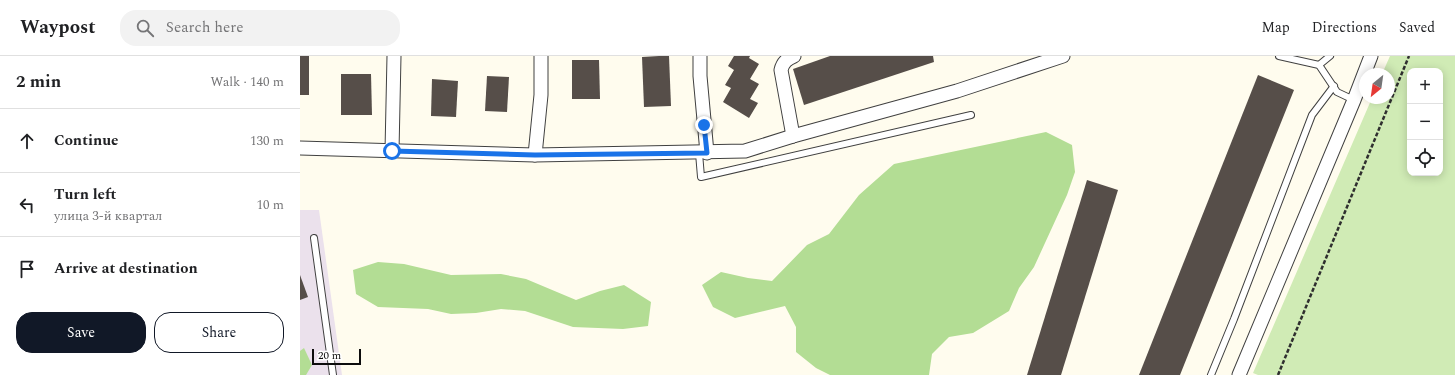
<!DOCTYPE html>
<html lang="en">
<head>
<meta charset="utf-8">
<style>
  body { margin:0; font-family:Spectral,serif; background:#f2f2f2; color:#202124 }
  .controls { position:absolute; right:12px; top:12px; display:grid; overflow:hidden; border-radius:8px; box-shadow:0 2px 10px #0003 }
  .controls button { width:36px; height:36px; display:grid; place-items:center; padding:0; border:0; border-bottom:1px solid #e0e0e0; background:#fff; color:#202124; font:20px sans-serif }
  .compass { position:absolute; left:1059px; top:12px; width:36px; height:36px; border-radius:50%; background:#fff; box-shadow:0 2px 10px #0003; rotate:209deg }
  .scale { position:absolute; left:12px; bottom:10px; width:49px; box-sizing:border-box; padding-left:4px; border:2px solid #0d0d0d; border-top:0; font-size:11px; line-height:14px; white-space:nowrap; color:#0d0d0d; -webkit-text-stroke:3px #fff; paint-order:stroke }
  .stop { position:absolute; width:12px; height:12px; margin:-9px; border:3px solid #1a73e8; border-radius:50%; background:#fff }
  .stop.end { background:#1a73e8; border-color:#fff; box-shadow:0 1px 4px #0008 }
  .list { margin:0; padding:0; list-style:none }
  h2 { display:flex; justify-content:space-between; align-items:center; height:52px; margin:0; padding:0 16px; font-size:17px }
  h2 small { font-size:13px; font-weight:400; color:#757577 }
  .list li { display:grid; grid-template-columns:26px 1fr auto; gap:12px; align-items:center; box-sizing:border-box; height:64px; padding:0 16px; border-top:1px solid #e0e0e0 }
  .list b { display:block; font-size:15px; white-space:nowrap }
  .list p { margin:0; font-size:13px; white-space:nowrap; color:#757577 }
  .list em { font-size:13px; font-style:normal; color:#757577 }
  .actions { display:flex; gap:8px; padding:12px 16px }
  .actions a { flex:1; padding:9px 0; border:1px solid #111827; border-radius:16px; text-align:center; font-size:14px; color:#111827 }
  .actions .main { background:#111827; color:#fff }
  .icon { flex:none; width:22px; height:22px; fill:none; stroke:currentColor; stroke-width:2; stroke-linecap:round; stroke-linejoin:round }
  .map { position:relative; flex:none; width:1155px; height:319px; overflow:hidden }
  header { display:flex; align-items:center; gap:24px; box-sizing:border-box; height:56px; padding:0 20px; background:#fff; border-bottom:1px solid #e0e0e0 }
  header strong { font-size:19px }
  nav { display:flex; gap:22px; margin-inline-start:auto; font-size:14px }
  .search { width:280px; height:36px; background:#f2f2f2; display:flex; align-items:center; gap:10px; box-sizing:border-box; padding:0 14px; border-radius:16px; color:#757577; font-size:15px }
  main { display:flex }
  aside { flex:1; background:#fff }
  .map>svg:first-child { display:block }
  .industrial { fill:#ebe1ec }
  .green { fill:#d0ebb5; fill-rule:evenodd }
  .forest { fill:#b3dd94 }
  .building { fill:#564e49 }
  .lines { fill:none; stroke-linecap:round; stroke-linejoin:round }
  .service-casing { stroke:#404040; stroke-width:8 }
  .minor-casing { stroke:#404040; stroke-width:15 }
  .path { stroke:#2f2f2f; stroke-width:2.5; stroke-dasharray:4 2; stroke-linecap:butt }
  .service { stroke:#fff; stroke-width:6 }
  .minor { stroke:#fff; stroke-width:13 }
  .route { stroke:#1a73e8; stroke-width:5 }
</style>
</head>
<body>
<header>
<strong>Waypost</strong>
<div class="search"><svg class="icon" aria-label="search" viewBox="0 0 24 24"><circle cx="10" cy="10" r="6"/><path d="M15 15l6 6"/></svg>Search here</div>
<nav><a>Map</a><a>Directions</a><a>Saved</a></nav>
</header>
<main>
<aside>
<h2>2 min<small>Walk · 140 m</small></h2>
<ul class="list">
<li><svg class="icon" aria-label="ahead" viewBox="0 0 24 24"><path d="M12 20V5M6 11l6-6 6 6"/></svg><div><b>Continue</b></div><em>130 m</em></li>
<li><svg class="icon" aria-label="left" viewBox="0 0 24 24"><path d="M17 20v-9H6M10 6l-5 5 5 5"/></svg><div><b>Turn left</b><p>улица 3-й квартал</p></div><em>10 m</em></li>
<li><svg class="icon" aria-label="arrive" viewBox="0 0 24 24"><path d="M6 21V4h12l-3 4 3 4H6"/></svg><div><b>Arrive at destination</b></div></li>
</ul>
<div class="actions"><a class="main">Save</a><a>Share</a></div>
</aside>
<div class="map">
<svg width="1155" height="319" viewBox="0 0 1155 319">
  <rect width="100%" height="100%" fill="#fffcee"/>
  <path class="industrial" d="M 0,154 L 19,154 L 42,319 L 0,319 Z"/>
  <path class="green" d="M 1090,0 L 1155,0 L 1155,319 L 958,319 L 953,317 L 1072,42 L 1089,42 L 1089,18 L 1082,18 ZM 1110,15 L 1140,15 L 1140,117 L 1110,117 Z"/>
  <g class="forest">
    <path d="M 746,76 L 772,89 L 775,116 L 767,139 L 734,211 L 719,232 L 709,255 L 673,277 L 649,281 L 632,298 L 629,319 L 530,319 L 516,312 L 496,296 L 496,271 L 485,250 L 435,262 L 413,251 L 402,229 L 421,216 L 448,222 L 472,225 L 507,189 L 529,178 L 559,139 L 594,108 Z"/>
    <path d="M 78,206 L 104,208 L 151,219 L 201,218 L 226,223 L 276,244 L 300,235 L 324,229 L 351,246 L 348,270 L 323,273 L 273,271 L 225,255 L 201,253 L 176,257 L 151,258 L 128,253 L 78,251 L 56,238 L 53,214 Z"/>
    <path d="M 4,292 L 12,309 L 6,319 L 0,319 L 0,295 Z"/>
  </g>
  <g class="building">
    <rect x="0" y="0" width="9" height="39"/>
    <path d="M 359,0 L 369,0 L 371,50 L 344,51 L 342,1 Z"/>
    <path d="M 434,0 L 450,0 L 449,2 L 459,8 L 450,23 L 459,28 L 450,43 L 458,47 L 449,62 L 423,46 L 431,32 L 425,29 L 434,14 L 428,10 Z"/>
    <path d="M 530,0 L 633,0 L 634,6 L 504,49 L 493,13 Z"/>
    <path d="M 272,4 L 299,4 L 300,43 L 272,43 Z"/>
    <path d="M 41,18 L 71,18 L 72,59 L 41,59 Z"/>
    <path d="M 958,19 L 994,34 L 880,319 L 839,319 Z"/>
    <path d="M 187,20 L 209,21 L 207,56 L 185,55 Z"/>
    <path d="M 132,23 L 158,25 L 156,61 L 131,60 Z"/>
    <path d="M 787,124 L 818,134 L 761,319 L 727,319 Z"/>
    <path d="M 0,219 L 8,241 L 0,244 Z"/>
  </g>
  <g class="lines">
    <g class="service-casing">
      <g id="service">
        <path d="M 979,0 L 1019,9 L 1037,36 L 1054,44"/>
        <path d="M 1019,9 L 1030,0"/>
        <path d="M 399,97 L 401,121 L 671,59"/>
        <path d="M 14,182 L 33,319"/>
        <path d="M 911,319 L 934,263 L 1012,59 L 1034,30"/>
      </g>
    </g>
    <g class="minor-casing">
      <g id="minor">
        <path d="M 400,0 L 400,20 L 407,97"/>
        <path d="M 493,80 L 481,14 C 483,6 487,3 494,0"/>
        <path d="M 0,92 L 235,99 L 445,95 L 493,80 L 657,35 L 763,0"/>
        <path d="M 92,95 L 94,0"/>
        <path d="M 235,99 L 241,39 L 241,0"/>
        <path d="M 939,319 L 1054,44 L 1071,0"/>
      </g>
    </g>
    <path class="path" d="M 978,319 L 1109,0"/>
    <use href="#service" class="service"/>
    <use href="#minor" class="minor"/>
  </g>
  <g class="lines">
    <path class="route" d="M 92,95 L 235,99 L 407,97 L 404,69"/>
  </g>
</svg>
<div class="controls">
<button>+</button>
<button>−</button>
<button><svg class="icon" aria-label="locate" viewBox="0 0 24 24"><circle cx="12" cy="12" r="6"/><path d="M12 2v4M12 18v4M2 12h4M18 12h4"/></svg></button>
</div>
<svg class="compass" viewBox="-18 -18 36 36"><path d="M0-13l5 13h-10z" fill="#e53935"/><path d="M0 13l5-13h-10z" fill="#757577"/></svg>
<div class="scale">20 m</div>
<div class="stop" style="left:92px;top:95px"></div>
<div class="stop end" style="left:404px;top:69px"></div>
</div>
</main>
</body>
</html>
